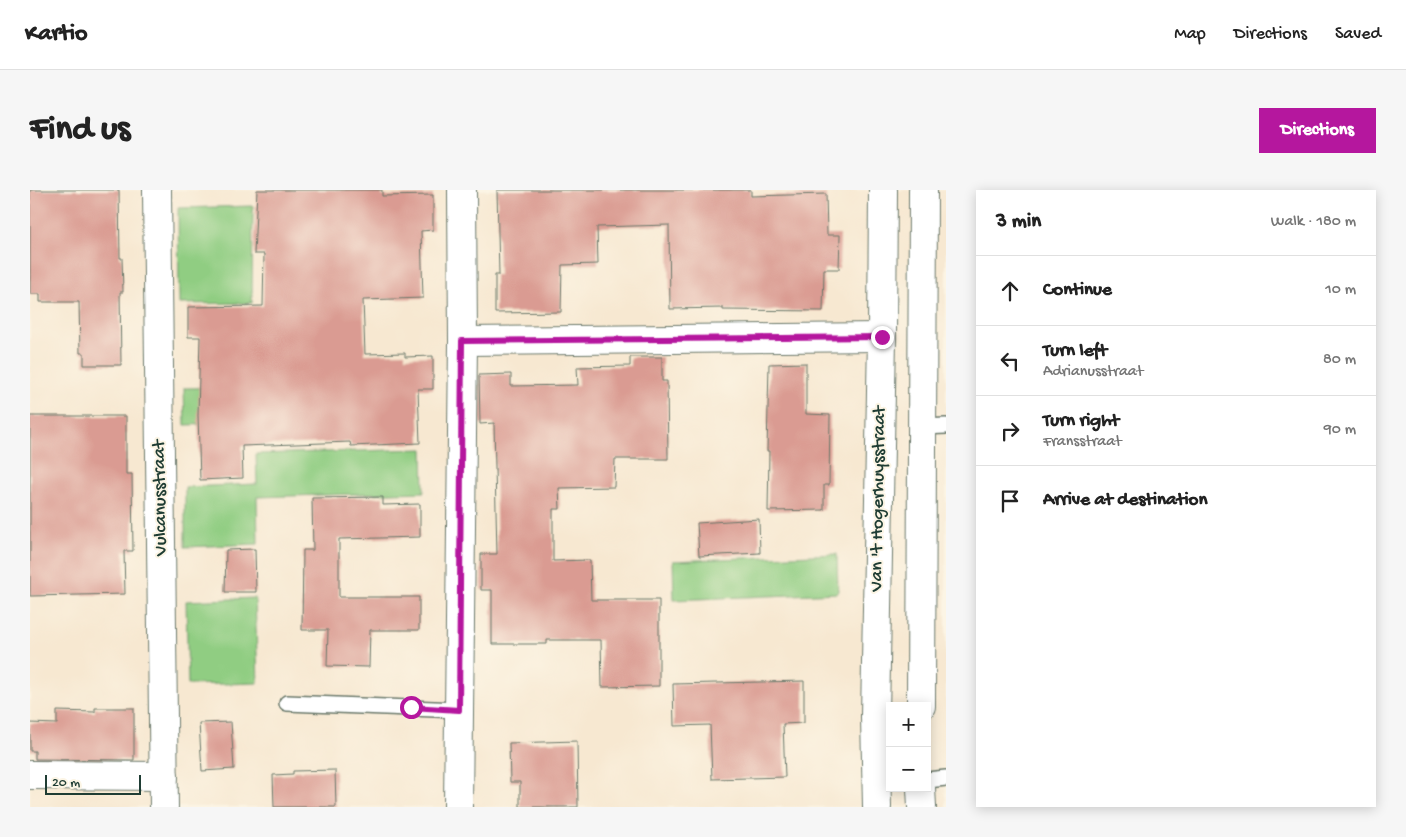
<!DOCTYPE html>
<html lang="en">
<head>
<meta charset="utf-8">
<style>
  body { margin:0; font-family:"Gochi Hand",sans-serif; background:#f6f6f6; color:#222 }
  .controls { position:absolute; right:15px; bottom:15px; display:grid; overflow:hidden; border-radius:0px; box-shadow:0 2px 12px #0003 }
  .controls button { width:45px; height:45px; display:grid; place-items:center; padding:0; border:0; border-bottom:1px solid #e0e0e0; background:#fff; color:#222; font:25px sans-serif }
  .scale { position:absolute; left:15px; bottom:12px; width:96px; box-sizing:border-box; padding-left:5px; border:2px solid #1f3d34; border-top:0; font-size:14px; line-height:18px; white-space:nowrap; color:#1f3d34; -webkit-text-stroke:4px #fcf5e5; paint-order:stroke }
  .stop { position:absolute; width:15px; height:15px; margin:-11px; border:4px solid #b5179e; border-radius:50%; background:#fff }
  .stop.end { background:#b5179e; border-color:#fff; box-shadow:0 1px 5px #0008 }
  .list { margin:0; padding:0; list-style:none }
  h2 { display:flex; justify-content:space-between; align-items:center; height:65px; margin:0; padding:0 20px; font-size:21px }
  h2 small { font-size:16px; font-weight:400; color:#767676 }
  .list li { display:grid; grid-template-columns:32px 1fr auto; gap:15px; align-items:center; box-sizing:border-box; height:70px; padding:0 20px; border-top:1px solid #e0e0e0 }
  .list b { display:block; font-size:19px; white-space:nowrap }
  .list p { margin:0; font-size:16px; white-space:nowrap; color:#767676 }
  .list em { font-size:16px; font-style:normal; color:#767676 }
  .icon { flex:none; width:28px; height:28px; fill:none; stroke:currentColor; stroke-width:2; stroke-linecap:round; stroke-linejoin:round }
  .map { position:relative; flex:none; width:916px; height:617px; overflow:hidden; border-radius:0px }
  header { display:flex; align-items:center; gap:30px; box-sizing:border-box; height:70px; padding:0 25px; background:#fff; border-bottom:1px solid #e0e0e0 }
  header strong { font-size:24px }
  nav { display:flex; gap:28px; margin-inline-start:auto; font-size:18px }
  .intro { display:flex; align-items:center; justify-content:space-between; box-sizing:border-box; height:120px; padding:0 30px }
  h1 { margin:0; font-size:35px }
  .button { padding:12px 22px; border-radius:0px; background:#b5179e; color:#fff; font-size:18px; font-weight:700 }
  main { display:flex; gap:30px; padding:0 30px }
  aside { flex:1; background:#fff; border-radius:0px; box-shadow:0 2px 12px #0003 }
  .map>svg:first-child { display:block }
  .green { fill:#90cd82; stroke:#58855b }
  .building { fill:#da9b92 }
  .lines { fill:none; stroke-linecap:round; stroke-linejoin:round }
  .service-casing { stroke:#6b796b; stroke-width:18 }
  .minor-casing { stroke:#6b796b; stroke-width:30 }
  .primary-casing { stroke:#6b796b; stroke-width:30 }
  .service { stroke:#fff; stroke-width:15 }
  .minor { stroke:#fff; stroke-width:28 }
  .primary { stroke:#fff; stroke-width:28 }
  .route { stroke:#b5179e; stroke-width:6 }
  .labels { text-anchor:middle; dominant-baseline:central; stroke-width:4; stroke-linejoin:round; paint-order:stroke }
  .street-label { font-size:19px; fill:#1f3d34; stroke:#fcf5e5 }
</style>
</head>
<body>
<header>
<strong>Kartio</strong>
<nav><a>Map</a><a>Directions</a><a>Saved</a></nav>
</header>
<div class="intro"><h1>Find us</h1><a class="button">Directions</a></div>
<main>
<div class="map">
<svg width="916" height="617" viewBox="0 0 916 617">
  <rect width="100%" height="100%" fill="#fcf5e5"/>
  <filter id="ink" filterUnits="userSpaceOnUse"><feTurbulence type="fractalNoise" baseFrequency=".02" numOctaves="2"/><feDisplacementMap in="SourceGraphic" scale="10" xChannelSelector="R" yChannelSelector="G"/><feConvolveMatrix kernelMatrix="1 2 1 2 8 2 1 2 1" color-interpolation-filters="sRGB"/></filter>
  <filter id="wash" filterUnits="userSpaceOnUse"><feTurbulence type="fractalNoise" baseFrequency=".0096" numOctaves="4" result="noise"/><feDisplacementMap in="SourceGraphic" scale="20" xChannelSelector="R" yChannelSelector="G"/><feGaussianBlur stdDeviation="1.12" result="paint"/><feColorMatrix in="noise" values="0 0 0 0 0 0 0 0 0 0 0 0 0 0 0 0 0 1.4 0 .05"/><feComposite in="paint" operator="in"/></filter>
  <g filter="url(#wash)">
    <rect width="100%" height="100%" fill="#f7e8d1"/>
    <g class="green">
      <path d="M 223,16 L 222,113 L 149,114 L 148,18 Z"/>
      <path d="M 225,197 L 226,233 L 155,235 L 154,198 Z"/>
      <path d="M 393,259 L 394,302 L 227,307 L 228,354 L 155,357 L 155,297 L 227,294 L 226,264 Z"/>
      <path d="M 807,364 L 808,403 L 644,410 L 643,371 Z"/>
      <path d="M 225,408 L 228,493 L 158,495 L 156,411 Z"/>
    </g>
    <g id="blocks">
      <g class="building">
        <path d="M 0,0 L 89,0 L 90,68 L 92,68 L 93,102 L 90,102 L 91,175 L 54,175 L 54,163 L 50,163 L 49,112 L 10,112 L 10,104 L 0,104 Z"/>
        <path d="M 227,0 L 352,0 L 352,6 L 403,5 L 403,40 L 391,41 L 393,108 L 333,110 L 335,164 L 375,163 L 375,167 L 403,166 L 403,199 L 388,199 L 390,253 L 321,256 L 320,252 L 212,256 L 213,288 L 170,290 L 168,225 L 170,147 L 158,147 L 158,117 L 233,116 L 234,64 L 224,64 Z"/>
        <path d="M 467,0 L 721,0 L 721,6 L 796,4 L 797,45 L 810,45 L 809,79 L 794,79 L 793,121 L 693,120 L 693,118 L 640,119 L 639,35 L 567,37 L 568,74 L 532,75 L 531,122 L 465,123 L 465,85 L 469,85 Z"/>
        <path d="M 600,167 L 632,167 L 632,191 L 637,191 L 638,269 L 585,269 L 584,297 L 529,298 L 530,319 L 523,319 L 523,371 L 560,370 L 561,410 L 629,410 L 629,496 L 572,497 L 571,450 L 517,450 L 517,454 L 462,454 L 462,400 L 451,400 L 451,364 L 467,364 L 464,233 L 450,234 L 449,185 L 481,184 L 481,196 L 548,195 L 547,177 L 600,176 Z"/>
        <path d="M 776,173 L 776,224 L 800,225 L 799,295 L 794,295 L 794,320 L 738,321 L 739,261 L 737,261 L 739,174 Z"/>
        <path d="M 0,226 L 96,226 L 96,284 L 102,284 L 103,361 L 94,361 L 95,404 L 0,406 Z"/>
        <path d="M 353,307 L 353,315 L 390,314 L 390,347 L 309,349 L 309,407 L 389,407 L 389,440 L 340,440 L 339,477 L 297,476 L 298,440 L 272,440 L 273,360 L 283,360 L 282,308 Z"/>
        <path d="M 729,329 L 730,363 L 669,366 L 667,333 Z"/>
        <path d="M 225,359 L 226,402 L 195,402 L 196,360 Z"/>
        <path d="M 774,491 L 774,533 L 753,534 L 755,587 L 682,589 L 680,535 L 644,536 L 643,494 Z"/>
        <path d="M 65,518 L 104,518 L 104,570 L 5,569 L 5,561 L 0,561 L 0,533 L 27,534 L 27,521 L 65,522 Z"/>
        <path d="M 201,532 L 204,579 L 172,581 L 169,533 Z"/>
        <path d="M 547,551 L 548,617 L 490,617 L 490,592 L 480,592 L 479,553 Z"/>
        <path d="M 305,580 L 306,617 L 244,617 L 243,585 L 263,584 L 263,581 Z"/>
      </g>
    </g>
  </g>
  <g filter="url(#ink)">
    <use href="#blocks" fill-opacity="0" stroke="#6b796b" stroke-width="1"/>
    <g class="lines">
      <g class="service-casing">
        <g id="service">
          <path d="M 892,237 L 916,236"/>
          <path d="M 257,513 L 429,520"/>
          <path d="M 897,590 L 916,588"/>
        </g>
      </g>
      <g class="minor-casing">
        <g id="minor">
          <path d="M 127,0 L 134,617"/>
          <path d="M 433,151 L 852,147"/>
          <path d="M 0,585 L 134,586"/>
          <path d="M 428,617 L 433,151 L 432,0"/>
        </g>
      </g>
      <g class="primary-casing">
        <g id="primary">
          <path d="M 891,516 L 893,0"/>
          <path d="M 891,598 L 892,617"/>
          <path d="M 847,617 L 845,527 L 852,147 L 853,0"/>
        </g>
      </g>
      <use href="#service" class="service"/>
      <use href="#minor" class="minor"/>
      <use href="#primary" class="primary"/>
    </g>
  </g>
  <g class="lines" filter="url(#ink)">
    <path class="route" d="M 381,517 L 429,520 L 432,151 L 852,147"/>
  </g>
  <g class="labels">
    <g class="street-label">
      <text transform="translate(131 308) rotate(-91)">Vulcanusstraat</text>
      <text transform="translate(849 309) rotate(-89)">Van 't Hogerhuysstraat</text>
    </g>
  </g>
</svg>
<div class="controls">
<button>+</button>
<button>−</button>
</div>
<div class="scale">20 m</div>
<div class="stop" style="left:381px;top:517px"></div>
<div class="stop end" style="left:852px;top:147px"></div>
</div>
<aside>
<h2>3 min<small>Walk · 180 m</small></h2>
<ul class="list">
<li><svg class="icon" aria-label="ahead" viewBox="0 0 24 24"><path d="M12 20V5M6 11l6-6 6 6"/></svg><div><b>Continue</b></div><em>10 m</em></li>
<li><svg class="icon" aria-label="left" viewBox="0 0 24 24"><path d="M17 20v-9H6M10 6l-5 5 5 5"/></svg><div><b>Turn left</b><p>Adrianusstraat</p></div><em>80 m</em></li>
<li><svg class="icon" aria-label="right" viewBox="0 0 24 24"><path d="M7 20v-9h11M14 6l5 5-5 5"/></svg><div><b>Turn right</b><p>Fransstraat</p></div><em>90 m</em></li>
<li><svg class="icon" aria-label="arrive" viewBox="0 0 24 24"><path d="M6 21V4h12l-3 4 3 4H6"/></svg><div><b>Arrive at destination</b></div></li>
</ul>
</aside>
</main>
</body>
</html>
